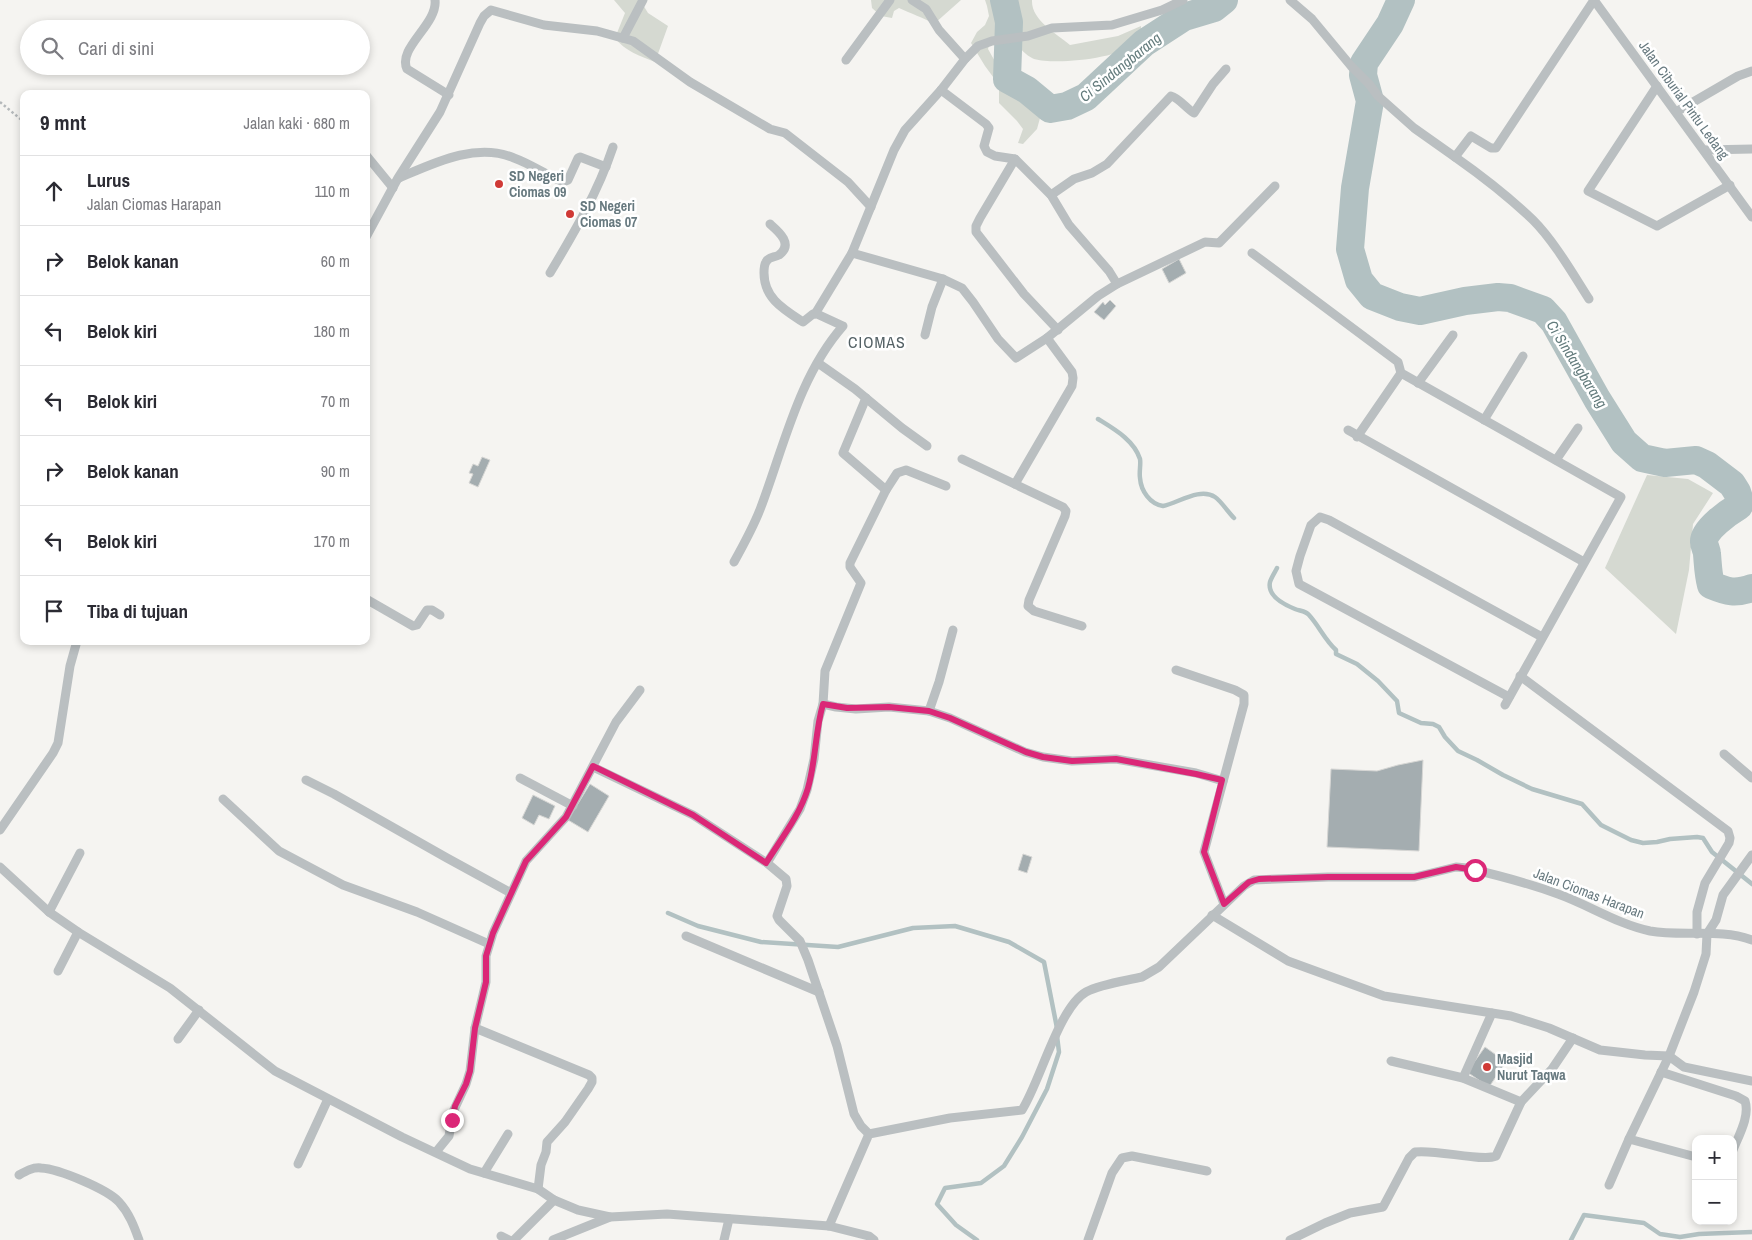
<!DOCTYPE html>
<html lang="id">
<head>
<meta charset="utf-8">
<style>
  body { margin:0; font-family:"Archivo Narrow",sans-serif; background:#f2f2f3; color:#2b2b33 }
  .controls { position:absolute; right:15px; bottom:15px; display:grid; overflow:hidden; border-radius:10px; box-shadow:0 2px 8px #0003 }
  .controls button { width:45px; height:45px; display:grid; place-items:center; padding:0; border:0; border-bottom:1px solid #e1e1e2; background:#fff; color:#2b2b33; font:25px sans-serif }
  .stop { position:absolute; width:15px; height:15px; margin:-11px; border:4px solid #db2777; border-radius:50%; background:#fff }
  .stop.end { background:#db2777; border-color:#fff; box-shadow:0 1px 5px #0008 }
  .list { margin:0; padding:0; list-style:none }
  h2 { display:flex; justify-content:space-between; align-items:center; height:65px; margin:0; padding:0 20px; font-size:21px }
  h2 small { font-size:16px; font-weight:400; color:#7c7c81 }
  .list li { display:grid; grid-template-columns:32px 1fr auto; gap:15px; align-items:center; box-sizing:border-box; height:70px; padding:0 20px; border-top:1px solid #e1e1e2 }
  .list b { display:block; font-size:19px; white-space:nowrap }
  .list p { margin:0; font-size:16px; white-space:nowrap; color:#7c7c81 }
  .list em { font-size:16px; font-style:normal; color:#7c7c81 }
  .icon { flex:none; width:28px; height:28px; fill:none; stroke:currentColor; stroke-width:2; stroke-linecap:round; stroke-linejoin:round }
  .map { position:relative; flex:none; width:1752px; height:1240px; overflow:hidden }
  .search { position:absolute; background:#fff; box-shadow:0 2px 8px #0003; left:20px; top:20px; width:350px; height:55px; display:flex; align-items:center; gap:12px; box-sizing:border-box; padding:0 18px; border-radius:28px; color:#7c7c81; font-size:19px }
  .panel { position:absolute; background:#fff; box-shadow:0 2px 8px #0003; left:20px; top:90px; width:350px; height:555px; border-radius:10px }
  .map>svg:first-child { display:block }
  .green { fill:#d5d9d1 }
  .lines { fill:none; stroke-linecap:round; stroke-linejoin:round }
  .stream { stroke:#b2c1c2; stroke-width:4.5 }
  .river { stroke:#b2c1c2; stroke-width:28 }
  .building { fill:#a4adb0; stroke:#d6d6d4 }
  .path { stroke:#b4b8ba; stroke-width:2.5; stroke-dasharray:2.5 2.5; stroke-linecap:butt }
  .minor { stroke:#babfc1; stroke-width:9 }
  .route { stroke:#db2777; stroke-width:6 }
  .poi-dot { fill:#d03a36; stroke:#fff; stroke-width:2 }
  .labels { text-anchor:middle; dominant-baseline:central; stroke-width:5; stroke-linejoin:round; paint-order:stroke }
  .street-label { font-size:14px; fill:#67797f; stroke:#fff }
  .poi-label { font-size:14px; font-weight:bold; fill:#67797f; stroke:#fff; text-anchor:start }
  .water-label { font-size:15px; font-style:italic; fill:#637b7c; stroke:#fff }
  .quarter-label { font-size:16px; letter-spacing:1px; fill:#546165; stroke:#fff }
</style>
</head>
<body>
<div class="map">
<svg width="1752" height="1240" viewBox="0 0 1752 1240">
  <rect width="100%" height="100%" fill="#f5f4f1"/>
  <g class="green">
    <path d="M 614,0 L 640,0 L 648,13 L 668,26 L 655,62 C 640,56 625,51 615,38 L 625,13 Z"/>
    <path d="M 871,0 L 961,0 L 934,24 C 923,17 911,14 899,8 L 894,11 L 892,18 L 881,16 L 872,8 Z"/>
    <path d="M 985,0 L 995,0 L 1003,20 L 1003,31 L 991,39 L 988,49 L 1001,72 L 1004,81 L 1025,94 L 1049,111 L 1040,118 L 1037,129 L 1023,144 L 1018,143 L 1023,129 L 1017,121 L 999,103 L 999,85 L 985,66 L 971,43 L 977,32 L 985,25 L 989,16 L 987,6 Z"/>
    <path d="M 1014,0 L 1032,0 C 1031,20 1056,33 1070,45 L 1118,36 L 1141,26 C 1141,33 1141,38 1136,43 C 1118,59 1056,65 1034,59 C 1029,57 1022,51 1019,47 Z"/>
    <path d="M 1647,475 L 1688,479 L 1713,493 L 1693,524 L 1689,570 L 1676,634 L 1605,568 Z"/>
  </g>
  <g class="lines">
    <g class="stream">
      <path d="M 1098,419 C 1114,429 1134,440 1140,459 C 1141,464 1139,472 1140,478 C 1141,491 1150,504 1163,506 C 1178,503 1200,487 1215,497 C 1221,501 1228,512 1234,518"/>
      <path d="M 1277,568 C 1275,572 1271,578 1270,582 C 1267,596 1285,605 1295,609 C 1300,611 1306,611 1309,615 C 1319,626 1325,640 1336,650 L 1336,654 L 1357,664 L 1378,681 L 1397,701 L 1399,713 L 1421,723 L 1433,724 L 1439,727 L 1445,737 L 1458,751 L 1477,760 L 1503,775 L 1532,789 L 1582,804 L 1601,825 L 1631,840 L 1643,843 L 1657,842 L 1670,839 L 1697,837 L 1703,838 L 1712,852 L 1752,884"/>
      <path d="M 668,913 L 698,926 L 761,942 L 838,947 L 913,928 L 955,926 L 1009,942 L 1044,962 L 1057,1028"/>
      <path d="M 977,1240 L 956,1225 L 937,1204 L 945,1188 L 981,1183 L 1004,1166 L 1022,1137 L 1047,1089 L 1059,1052 L 1057,1036"/>
      <path d="M 1571,1240 L 1584,1215 L 1644,1223 L 1660,1234 L 1680,1237 L 1699,1234 L 1752,1232"/>
    </g>
    <g class="river">
      <path d="M 1004,0 L 1009,22 L 1007,79 L 1027,90 L 1050,109 L 1067,106 L 1086,97 L 1144,43 L 1184,17 L 1214,8 L 1224,0"/>
      <path d="M 1401,0 L 1390,24 L 1364,63 L 1363,75 L 1370,101 L 1355,188 L 1350,249 L 1359,280 L 1372,296 L 1400,307 L 1420,311 L 1465,301 L 1498,297 L 1510,298 L 1543,310 L 1554,322 L 1597,399 L 1624,442 L 1642,458 L 1665,463 L 1696,460 L 1707,465 L 1732,484 L 1737,492 L 1740,501 L 1739,506 C 1729,512 1703,530 1704,542 C 1704,546 1707,550 1707,554 C 1708,565 1708,574 1711,585 C 1728,592 1735,594 1752,588"/>
    </g>
  </g>
  <g class="building">
    <path d="M 1179,259 L 1186,273 L 1169,283 L 1162,269 Z"/>
    <path d="M 1110,300 L 1116,306 L 1104,320 L 1094,312 L 1103,302 L 1105,305 Z"/>
    <path d="M 482,457 L 490,460 L 478,487 L 469,483 L 473,474 L 469,473 L 473,464 L 478,466 Z"/>
    <path d="M 1423,760 L 1419,851 L 1327,847 L 1331,769 L 1377,771 L 1398,765 Z"/>
    <path d="M 590,784 L 609,796 L 588,832 L 568,820 Z"/>
    <path d="M 533,795 L 555,806 L 549,819 L 539,815 L 534,825 L 522,818 Z"/>
    <path d="M 1023,854 L 1032,857 L 1027,873 L 1018,870 Z"/>
    <path d="M 1485,1047 L 1506,1062 L 1489,1087 L 1467,1072 Z"/>
  </g>
  <g class="lines">
    <path class="path" d="M 0,102 L 24,122"/>
    <g class="minor">
      <path d="M 435,0 C 438,24 397,48 407,69 L 449,95"/>
      <path d="M 912,0 L 926,9 L 939,30 L 965,59"/>
      <path d="M 1290,0 L 1312,19 L 1351,66 L 1369,84 L 1378,96 L 1414,128 L 1455,157 L 1471,136 L 1491,148 L 1496,148 L 1594,0"/>
      <path d="M 1594,0 L 1752,217"/>
      <path d="M 623,38 L 643,0"/>
      <path d="M 846,60 L 890,0"/>
      <path d="M 1657,86 L 1588,191 L 1657,226 L 1730,185"/>
      <path d="M 1676,112 L 1738,76 L 1752,71"/>
      <path d="M 1704,150 L 1752,149"/>
      <path d="M 366,155 L 393,188"/>
      <path d="M 1455,157 C 1482,176 1509,197 1533,220 C 1554,241 1573,274 1589,299"/>
      <path d="M 1015,159 L 980,218 L 976,226 L 976,232 L 1024,294 L 1058,330"/>
      <path d="M 399,178 C 434,163 476,142 514,158 C 531,164 546,175 563,182 L 568,180 L 578,158 L 580,157 L 606,167"/>
      <path d="M 1051,195 L 1074,179 L 1092,173 L 1107,164 L 1171,96 C 1179,98 1186,108 1194,113 L 1213,84 L 1226,69"/>
      <path d="M 366,237 L 398,178 L 440,112 L 480,23 L 484,16 L 491,10 L 544,25 L 597,31 L 633,41 L 690,82 L 770,129 L 785,133 L 848,182 L 871,207"/>
      <path d="M 852,253 L 894,150 L 905,130 L 941,90 L 965,59 L 978,46 L 992,41 L 1028,36 L 1052,28 L 1112,25 L 1162,10 L 1183,0"/>
      <path d="M 1252,253 L 1398,362 L 1401,373 L 1621,497 L 1505,705"/>
      <path d="M 550,273 C 574,233 598,192 613,147"/>
      <path d="M 1117,284 L 1205,242 L 1219,243 L 1275,186"/>
      <path d="M 815,314 L 852,253 L 943,279 L 962,288 L 973,302 L 998,339 L 1016,358 L 1047,338 L 1098,296 L 1117,284 L 1109,271 L 1069,225 L 1051,195 L 1015,159 L 995,156 L 987,152 L 984,146 L 989,128 L 986,124 L 941,90"/>
      <path d="M 925,335 L 932,307 L 943,279"/>
      <path d="M 818,363 L 855,389 L 902,428 L 927,446"/>
      <path d="M 1418,383 L 1453,335"/>
      <path d="M 866,398 L 843,453 L 886,490"/>
      <path d="M 1484,420 L 1523,356"/>
      <path d="M 1348,430 L 1584,562"/>
      <path d="M 1357,437 L 1401,373"/>
      <path d="M 962,459 L 1063,507 L 1066,511 L 1065,516 L 1029,600 L 1028,606 L 1034,611 L 1082,626"/>
      <path d="M 1556,460 L 1578,428"/>
      <path d="M 1015,484 L 1072,386 L 1073,378 L 1072,372 L 1047,338"/>
      <path d="M 734,562 C 744,544 754,526 761,507 C 784,446 799,376 843,326 L 817,314 L 813,314 L 803,322 C 783,309 764,298 764,273 C 764,269 764,265 766,262 C 769,256 774,258 779,255 C 794,244 778,231 770,224"/>
      <path d="M 366,599 L 413,626 L 417,625 L 427,610 L 432,610 L 440,615"/>
      <path d="M 1176,670 L 1235,690 L 1244,695 L 1244,704 L 1204,852 L 1224,904"/>
      <path d="M 1520,676 L 1728,831 L 1730,838 L 1729,843 L 1705,883 L 1697,912 L 1697,934"/>
      <path d="M 1509,697 L 1299,584 L 1296,571 L 1300,556 L 1311,525 L 1320,517 L 1329,520 L 1542,637"/>
      <path d="M 823,704 L 836,707 L 856,709 L 889,707 L 929,711 L 950,718 L 1025,752 L 1043,757 L 1072,761 L 1116,759 L 1196,773 L 1223,781"/>
      <path d="M 929,711 L 939,682 L 953,630"/>
      <path d="M 1724,754 L 1752,778"/>
      <path d="M 593,767 L 693,815 L 767,863 L 786,879 L 787,886 L 777,916 L 779,920 L 800,941 L 808,960 L 837,1046 L 854,1114 L 861,1126 L 869,1134"/>
      <path d="M 520,778 L 573,806"/>
      <path d="M 306,780 L 334,794 L 447,858 L 511,893"/>
      <path d="M 223,799 L 279,851 L 343,885 L 417,912 L 489,944"/>
      <path d="M 0,830 L 53,753 L 58,743 L 70,666 L 77,641"/>
      <path d="M 767,863 L 800,809 L 807,790 L 814,759 L 818,721 L 823,704 L 825,671 L 861,583 L 850,567 L 850,563 L 886,490 L 897,473 L 906,470 L 946,486"/>
      <path d="M 0,867 L 49,912 L 78,932 L 170,988 L 275,1071 L 402,1137 L 470,1169 L 538,1189 L 554,1200 L 578,1210 L 610,1217"/>
      <path d="M 49,912 L 80,853"/>
      <path d="M 1212,915 L 1288,961 L 1384,996 L 1511,1016 L 1549,1028 L 1600,1050 L 1645,1055 L 1669,1056 L 1684,1067 L 1752,1081"/>
      <path d="M 686,936 L 819,992"/>
      <path d="M 58,971 L 78,932"/>
      <path d="M 475,1028 L 589,1075 L 592,1078 L 592,1082 L 588,1089 L 565,1122 L 547,1142 L 546,1152 L 541,1165 L 538,1189"/>
      <path d="M 178,1039 L 199,1010"/>
      <path d="M 1391,1061 L 1463,1078 L 1521,1102"/>
      <path d="M 1661,1072 L 1736,1096 L 1745,1101 C 1750,1116 1739,1135 1733,1150"/>
      <path d="M 1463,1078 L 1492,1013"/>
      <path d="M 1629,1139 L 1696,1157"/>
      <path d="M 436,1152 L 449,1136 L 453,1112 L 466,1084 L 470,1071 L 475,1028 L 486,982 L 486,956 L 493,933 L 526,861 L 566,817 L 616,722 L 640,690"/>
      <path d="M 298,1164 L 328,1099"/>
      <path d="M 484,1173 L 508,1134"/>
      <path d="M 19,1175 C 26,1171 33,1167 41,1168 C 59,1169 107,1189 119,1202 C 129,1213 134,1226 139,1240"/>
      <path d="M 1609,1185 L 1629,1139 L 1669,1056 L 1694,992 L 1706,954 L 1707,934 L 1716,920 L 1723,895 L 1752,855"/>
      <path d="M 829,1226 L 869,1134 L 950,1118 L 1022,1110 C 1040,1082 1059,1007 1086,992 C 1101,984 1125,981 1142,977 L 1159,967 L 1244,886 L 1254,880 L 1328,877 L 1415,877 L 1456,867 L 1467,868 C 1497,875 1528,883 1558,894 C 1589,905 1617,924 1650,931 C 1683,937 1720,928 1752,940"/>
      <path d="M 501,1236 L 509,1240"/>
      <path d="M 514,1240 L 554,1200"/>
      <path d="M 553,1240 L 610,1217 L 667,1214 L 829,1226 L 869,1236 L 874,1240"/>
      <path d="M 724,1240 L 729,1219"/>
      <path d="M 1088,1240 L 1112,1173 L 1122,1158 L 1132,1156 L 1207,1171"/>
      <path d="M 1290,1240 L 1325,1223 L 1350,1213 L 1383,1207 L 1409,1158 L 1415,1152 C 1436,1149 1482,1162 1496,1156 L 1521,1102 L 1552,1069 L 1573,1038"/>
    </g>
  </g>
  <g class="lines">
    <path class="route" d="M 452,1120 L 455,1106 L 466,1084 L 470,1071 L 475,1028 L 486,982 L 486,956 L 493,933 L 526,861 L 566,817 L 593,766 L 693,815 L 766,863 C 781,839 800,815 808,788 C 816,760 815,732 823,704 L 847,708 L 889,707 L 929,711 L 950,718 L 1026,752 L 1043,757 L 1072,761 L 1116,759 L 1196,774 L 1222,780 L 1204,852 L 1224,904 L 1249,882 L 1259,879 L 1328,877 L 1414,877 L 1456,867 L 1475,870"/>
  </g>
  <g class="poi-dot">
    <circle cx="499" cy="184" r="5"/>
    <circle cx="570" cy="214" r="5"/>
    <circle cx="1487" cy="1067" r="5"/>
  </g>
  <g class="labels">
    <g class="street-label">
      <text transform="translate(1684 100) rotate(54)">Jalan Ciburial Pintu Ledang</text>
      <text transform="translate(1589 893) rotate(21)">Jalan Ciomas Harapan</text>
    </g>
    <g class="poi-label">
      <text x="509" y="176">SD Negeri<tspan x="509" dy="16">Ciomas 09</tspan></text>
      <text x="580" y="206">SD Negeri<tspan x="580" dy="16">Ciomas 07</tspan></text>
      <text x="1497" y="1059">Masjid<tspan x="1497" dy="16">Nurut Taqwa</tspan></text>
    </g>
    <g class="water-label">
      <text transform="translate(1120 67) rotate(-39)">Ci Sindangbarang</text>
      <text transform="translate(1577 364) rotate(58)">Ci Sindangbarang</text>
    </g>
    <g class="quarter-label">
      <text x="877" y="342">CIOMAS</text>
    </g>
  </g>
</svg>
<div class="controls">
<button>+</button>
<button>−</button>
</div>
<div class="stop" style="left:1475px;top:870px"></div>
<div class="stop end" style="left:452px;top:1120px"></div>
<div class="search"><svg class="icon" aria-label="search" viewBox="0 0 24 24"><circle cx="10" cy="10" r="6"/><path d="M15 15l6 6"/></svg>Cari di sini</div>
<section class="panel">
<h2>9 mnt<small>Jalan kaki · 680 m</small></h2>
<ul class="list">
<li><svg class="icon" aria-label="ahead" viewBox="0 0 24 24"><path d="M12 20V5M6 11l6-6 6 6"/></svg><div><b>Lurus</b><p>Jalan Ciomas Harapan</p></div><em>110 m</em></li>
<li><svg class="icon" aria-label="right" viewBox="0 0 24 24"><path d="M7 20v-9h11M14 6l5 5-5 5"/></svg><div><b>Belok kanan</b></div><em>60 m</em></li>
<li><svg class="icon" aria-label="left" viewBox="0 0 24 24"><path d="M17 20v-9H6M10 6l-5 5 5 5"/></svg><div><b>Belok kiri</b></div><em>180 m</em></li>
<li><svg class="icon" aria-label="left" viewBox="0 0 24 24"><path d="M17 20v-9H6M10 6l-5 5 5 5"/></svg><div><b>Belok kiri</b></div><em>70 m</em></li>
<li><svg class="icon" aria-label="right" viewBox="0 0 24 24"><path d="M7 20v-9h11M14 6l5 5-5 5"/></svg><div><b>Belok kanan</b></div><em>90 m</em></li>
<li><svg class="icon" aria-label="left" viewBox="0 0 24 24"><path d="M17 20v-9H6M10 6l-5 5 5 5"/></svg><div><b>Belok kiri</b></div><em>170 m</em></li>
<li><svg class="icon" aria-label="arrive" viewBox="0 0 24 24"><path d="M6 21V4h12l-3 4 3 4H6"/></svg><div><b>Tiba di tujuan</b></div></li>
</ul>
</section>
</div>
</body>
</html>
